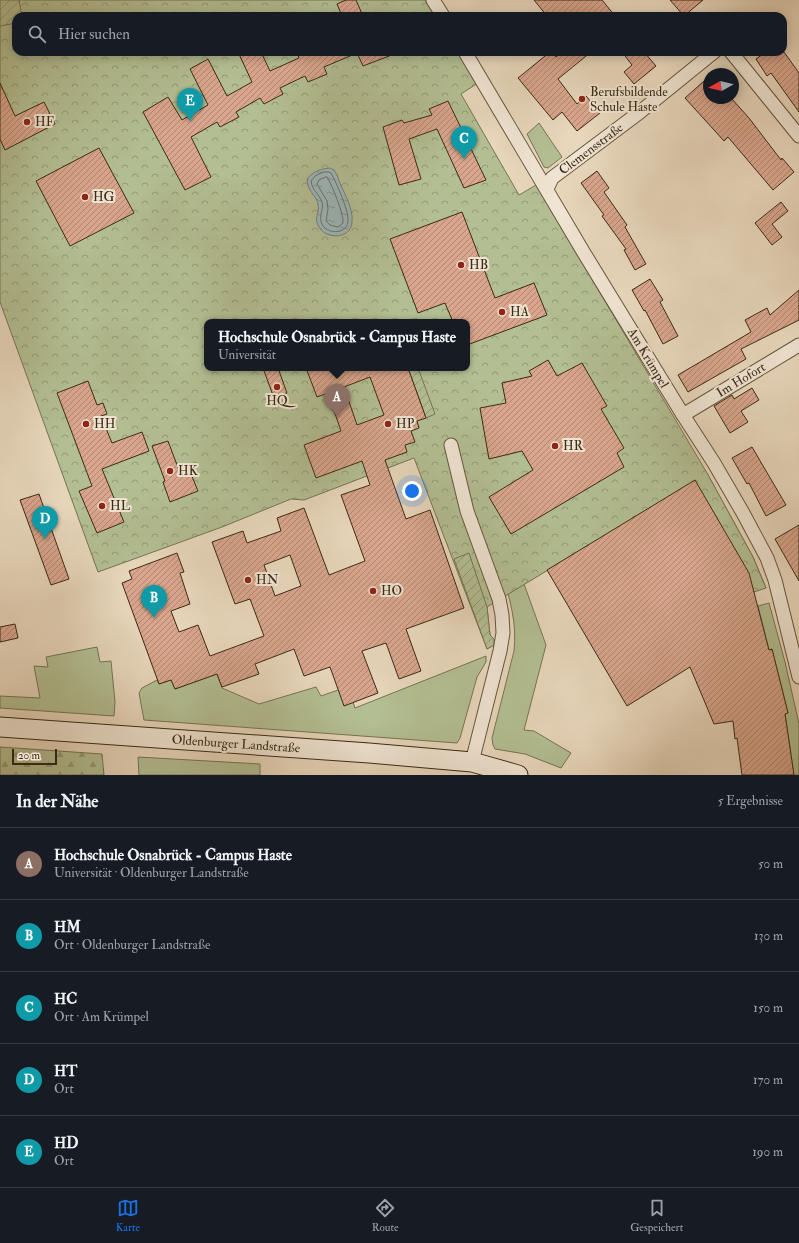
<!DOCTYPE html>
<html lang="de">
<head>
<meta charset="utf-8">
<style>
  body { margin:0; font-family:"IM FELL Double Pica",serif; background:#20242c; color:#f1f3f6 }
  .compass { position:absolute; left:703px; top:68px; width:36px; height:36px; border-radius:50%; background:#171b24; box-shadow:0 2px 10px #0003; rotate:262deg }
  .scale { position:absolute; left:12px; bottom:10px; width:45px; box-sizing:border-box; padding-left:4px; border:2px solid #3b2a15; border-top:0; font-size:11px; line-height:14px; white-space:nowrap; color:#3b2a15; -webkit-text-stroke:3px #f0e5d3; paint-order:stroke }
  .you { position:absolute; left:412px; top:491px; width:14px; height:14px; margin:-10px; border:3px solid #fff; border-radius:50%; background:#1a73e8; box-shadow:0 0 0 6px #1a73e833 }
  .badge { display:grid; place-items:center; width:26px; height:26px; border-radius:50%; background:#1a73e8; color:#fff; font-size:13px; font-weight:700 }
  .pin { position:absolute; translate:-50% -33px; filter:drop-shadow(0 1px 2px #0008) }
  .pin::after { content:''; position:absolute; top:21px; width:14px; height:12px; background:inherit; clip-path:polygon(0 0,100% 0,50% 100%) }
  .popup { position:absolute; left:204px; top:319px; width:266px; height:52px; box-sizing:border-box; display:grid; place-content:center; border-radius:8px; background:#171b24; filter:drop-shadow(0 1px 3px #0005); font-size:13px; white-space:nowrap; color:#9ea1a6 }
  .popup b { font-size:15px; color:#f1f3f6 }
  .popup::after { content:''; position:absolute; left:50%; top:100%; margin-left:-8px; border:8px solid transparent; border-top-color:#171b24 }
  .list { margin:0; padding:0; list-style:none }
  h2 { display:flex; justify-content:space-between; align-items:center; height:52px; margin:0; padding:0 16px; font-size:17px }
  h2 small { font-size:13px; font-weight:400; color:#9ea1a6 }
  .list li { display:grid; grid-template-columns:26px 1fr auto; gap:12px; align-items:center; box-sizing:border-box; height:72px; padding:0 16px; border-top:1px solid #363941 }
  .list b { display:block; font-size:15px; white-space:nowrap }
  .list p { margin:0; font-size:13px; white-space:nowrap; color:#9ea1a6 }
  .list em { font-size:13px; font-style:normal; color:#9ea1a6 }
  .icon { flex:none; width:22px; height:22px; fill:none; stroke:currentColor; stroke-width:2; stroke-linecap:round; stroke-linejoin:round }
  .map { position:relative; flex:none; width:799px; height:775px; overflow:hidden }
  .search { position:absolute; background:#171b24; box-shadow:0 2px 10px #0003; left:12px; right:12px; top:12px; height:44px; display:flex; align-items:center; gap:10px; box-sizing:border-box; padding:0 14px; border-radius:12px; color:#9ea1a6; font-size:15px }
  .sheet { height:412px; background:#171b24 }
  nav { display:flex; justify-content:space-around; align-items:center; box-sizing:border-box; height:56px; border-top:1px solid #363941; background:#171b24; font-size:11px; color:#9ea1a6 }
  nav a { display:grid; justify-items:center; gap:2px }
  nav .on { color:#1a73e8 }
  .map>svg:first-child { display:block }
  .grass { fill:#b3bf93; stroke:#777454 }
  .forest { fill:url(#forest-firs); stroke:#777454 }
  .park { fill:url(#park-crowns); stroke:#777454; fill-rule:evenodd }
  .garden { fill:url(#garden-furrows); stroke:#777454 }
  .water { fill:url(#water-ripples); stroke:#757f79 }
  .lines { fill:none; stroke-linecap:round; stroke-linejoin:round }
  .shore { stroke:#6c7068; stroke-width:1 }
  .building { fill:url(#building-hatch); stroke:#3b2a15; fill-rule:evenodd }
  .street-casing { stroke:#66553f; stroke-width:15 }
  .secondary-casing { stroke:#3b2a15; stroke-width:21 }
  .street { stroke:#f0e5d3; stroke-width:13 }
  .secondary { stroke:#f0e5d3; stroke-width:19 }
  .poi-dot { fill:#8f2418; stroke:#f0e5d3; stroke-width:1.5 }
  .labels { text-anchor:middle; dominant-baseline:central; stroke-width:4; stroke-linejoin:round; paint-order:stroke }
  .poi-label { font-size:13px; fill:#3b2a15; stroke:#f0e5d3; text-anchor:start }
  .street-label { font-size:13px; fill:#3b2a15; stroke:#f0e5d3 }
</style>
</head>
<body>
<div class="map">
<svg width="799" height="775" viewBox="0 0 799 775">
  <defs>
    <pattern id="forest-firs" width="22" height="20" patternUnits="userSpaceOnUse"><rect width="22" height="20" fill="#b3bf93"/><path d="M5 1l3.5 6h-7zM16 11l3.5 6h-7z" fill="#939b77"/></pattern>
    <pattern id="park-crowns" width="20" height="18" patternUnits="userSpaceOnUse"><rect width="20" height="18" fill="#b3bf93"/><path d="M2 6a3 3 0 1 1 6 0M12 15a3 3 0 1 1 6 0" fill="none" stroke="#939b77"/></pattern>
    <pattern id="garden-furrows" width="10" height="10" patternUnits="userSpaceOnUse"><rect width="10" height="10" fill="#b3bf93"/><path d="M-1 1l2-2M0 10L10 0M9 11l2-2" fill="none" stroke="#939b77"/></pattern>
    <pattern id="water-ripples" width="26" height="14" patternUnits="userSpaceOnUse"><rect width="26" height="14" fill="#9cb7bb"/><path d="M2 4q2-2 4 0t4 0M15 11q2-2 4 0t4 0" fill="none" stroke="#809597"/></pattern>
    <pattern id="building-hatch" width="6" height="6" patternUnits="userSpaceOnUse"><rect width="6" height="6" fill="#d9a68d"/><path d="M-1 1l2-2M0 6l6-6M5 7l2-2" fill="none" stroke="#b18772"/></pattern>
  </defs>
  <rect width="100%" height="100%" fill="#e8d7bc"/>
  <filter id="stains"><feTurbulence type="fractalNoise" baseFrequency=".005" numOctaves="4"/><feColorMatrix values="0 0 0 0 .2 0 0 0 0 .09 0 0 0 0 .02 0 0 0 .5 -.17"/></filter>
  <radialGradient id="worn" r=".72"><stop offset=".6" stop-color="#630" stop-opacity="0"/><stop offset="1" stop-color="#630" stop-opacity=".3"/></radialGradient>
  <g class="grass">
    <path d="M 539,123 L 562,157 L 548,168 L 544,167 L 527,134 Z"/>
    <path d="M 707,473 L 753,557 L 766,588 L 695,481 L 524,584 L 546,645 L 524,730 L 534,731 L 571,753 L 561,768 L 525,754 L 495,749 L 493,745 L 492,738 L 514,651 C 517,622 510,600 502,573 Z"/>
    <path d="M 769,603 L 785,662 L 799,724 L 799,775 L 794,775 L 785,714 L 788,713 L 772,649 L 769,650 L 758,606 Z"/>
    <path d="M 97,647 L 100,662 L 111,661 L 115,702 L 114,716 L 0,708 L 0,696 L 40,698 L 34,666 L 48,667 L 46,657 Z"/>
    <path d="M 486,656 L 486,662 L 477,677 L 460,738 L 457,743 L 144,720 L 139,693 L 142,688 L 157,680 L 159,684 L 171,680 L 175,689 L 217,674 L 222,688 L 259,704 L 316,687 L 321,696 L 338,690 L 353,702 L 355,708 Z"/>
    <path d="M 138,757 L 260,764 L 260,775 L 139,775 Z"/>
  </g>
  <path class="forest" d="M 0,747 L 102,754 L 104,775 L 0,775 Z"/>
  <path class="park" d="M 0,0 L 425,0 L 435,16 L 16,16 L 16,52 L 458,52 L 478,83 L 461,94 L 519,195 L 536,185 L 707,473 L 753,557 L 766,588 L 754,592 L 695,481 L 487,607 L 490,635 L 494,639 L 494,645 L 487,649 L 414,458 L 304,500 L 291,499 L 222,527 L 98,572 L 0,302 ZM 207,322 L 467,322 L 467,368 L 207,368 Z"/>
  <g class="garden">
    <path d="M 0,0 L 19,0 L 22,16 L 16,16 L 16,23 L 0,26 Z"/>
    <path d="M 408,368 L 418,368 L 435,414 L 426,418 Z"/>
    <path d="M 469,553 L 487,607 L 490,635 L 494,639 L 494,645 L 487,649 L 454,559 Z"/>
  </g>
  <path class="water" d="M 330,168 L 334,170 L 337,175 C 341,189 354,207 352,222 C 351,240 324,240 318,225 C 314,218 320,211 318,204 C 315,193 308,193 307,179 C 314,171 320,169 330,168 Z"/>
  <g class="lines">
    <g class="shore">
      <path d="M 324,172 L 329,172 L 331,173 C 336,182 350,213 348,222 C 346,235 326,234 322,224 C 318,217 324,210 322,202 C 319,194 312,190 311,181 L 315,176 Z"/>
      <path d="M 327,177 C 332,185 344,214 343,223 L 338,227 L 330,225 L 326,221 L 328,209 L 327,201 L 317,184 L 319,180 Z"/>
    </g>
  </g>
  <g class="building">
    <path d="M 346,0 L 356,0 L 363,16 L 342,16 L 337,4 Z"/>
    <path d="M 534,0 L 602,0 L 615,16 L 547,16 Z"/>
    <path d="M 670,0 L 703,0 L 684,16 Z"/>
    <path d="M 238,52 L 261,52 L 270,71 L 299,58 L 297,52 L 397,53 L 363,66 L 357,53 L 324,67 L 327,74 L 308,82 L 305,76 L 280,88 L 283,94 L 264,104 L 260,98 L 236,112 L 239,117 L 220,127 L 217,122 L 191,137 L 211,177 L 185,190 L 143,112 L 168,97 L 182,120 L 208,105 L 190,69 L 208,59 L 227,96 L 252,82 Z"/>
    <path d="M 550,52 L 553,52 L 556,57 L 562,52 L 591,52 L 558,79 L 577,104 L 586,96 L 600,113 L 577,131 L 562,112 L 553,120 L 518,78 Z"/>
    <path d="M 622,52 L 644,52 L 656,66 L 634,84 L 624,72 L 632,65 Z"/>
    <path d="M 766,52 L 784,52 L 799,73 L 799,112 L 771,73 L 767,76 L 756,59 Z"/>
    <path d="M 704,81 L 709,87 L 709,98 L 731,98 L 749,118 L 781,160 L 782,158 L 794,172 L 773,190 L 728,137 L 724,141 L 685,98 Z"/>
    <path d="M 0,83 L 15,116 L 44,102 L 55,124 L 5,150 L 0,139 Z"/>
    <path d="M 448,101 L 486,180 L 464,188 L 437,129 L 409,139 L 421,179 L 399,185 L 383,127 L 402,120 L 404,123 L 432,115 L 429,109 Z"/>
    <path d="M 99,148 L 134,213 L 70,246 L 36,181 Z"/>
    <path d="M 597,171 L 609,188 L 604,192 L 627,225 L 625,227 L 646,264 L 635,270 L 624,250 L 626,249 L 602,216 L 604,215 L 581,183 Z"/>
    <path d="M 781,202 L 788,211 L 772,224 L 782,237 L 772,245 L 755,223 Z"/>
    <path d="M 462,212 L 495,298 L 534,283 L 547,315 L 467,345 L 467,322 L 453,322 L 445,303 L 418,313 L 390,239 Z"/>
    <path d="M 650,279 L 663,300 L 660,302 L 678,336 L 663,344 L 645,310 L 644,311 L 632,290 Z"/>
    <path d="M 799,290 L 799,320 L 741,349 L 746,359 L 688,392 L 678,375 L 751,332 L 745,320 L 767,308 L 770,315 Z"/>
    <path d="M 548,360 L 557,376 L 582,363 L 607,406 L 601,409 L 624,448 L 617,453 L 624,467 L 511,534 L 489,497 L 533,470 L 522,451 L 489,459 L 480,408 L 506,403 L 502,383 L 532,376 L 529,371 Z"/>
    <path d="M 263,368 L 278,368 L 287,393 L 274,398 Z"/>
    <path d="M 306,368 L 408,368 L 426,418 L 417,421 L 419,428 L 411,431 L 415,442 L 405,445 L 407,452 L 385,460 L 406,519 L 430,510 L 464,608 L 406,629 L 421,671 L 399,679 L 386,643 L 362,651 L 378,693 L 344,706 L 330,667 L 304,676 L 294,649 L 255,664 L 259,674 L 222,687 L 217,674 L 175,689 L 171,680 L 159,684 L 122,583 L 132,579 L 129,571 L 177,553 L 184,572 L 180,573 L 190,604 L 171,611 L 179,632 L 198,625 L 210,656 L 264,636 L 250,599 L 235,604 L 212,542 L 243,531 L 247,543 L 281,531 L 277,518 L 304,508 L 329,575 L 365,561 L 341,495 L 370,485 L 362,461 L 316,478 L 304,445 L 341,431 L 328,393 L 317,397 ZM 370,377 L 384,415 L 357,425 L 344,387 ZM 290,555 L 301,586 L 275,596 L 264,565 Z"/>
    <path d="M 88,381 L 97,405 L 103,403 L 107,414 L 101,416 L 112,443 L 142,432 L 149,451 L 102,469 L 124,522 L 97,533 L 79,491 L 92,486 L 57,393 Z"/>
    <path d="M 752,388 L 759,400 L 741,411 L 748,422 L 730,433 L 714,406 L 732,395 L 734,399 Z"/>
    <path d="M 168,441 L 180,473 L 189,469 L 198,491 L 170,502 L 163,482 L 165,481 L 152,446 Z"/>
    <path d="M 752,447 L 786,505 L 766,516 L 749,483 L 747,484 L 732,458 Z"/>
    <path d="M 695,480 L 749,573 L 769,650 L 772,649 L 788,713 L 785,714 L 794,775 L 742,775 L 737,738 L 735,739 L 733,721 L 714,724 L 690,667 L 627,706 L 547,570 Z"/>
    <path d="M 39,494 L 69,579 L 51,585 L 20,500 Z"/>
    <path d="M 799,525 L 799,581 L 775,539 Z"/>
    <path d="M 15,624 L 18,638 L 0,642 L 0,627 Z"/>
  </g>
  <g class="lines">
    <g class="street-casing">
      <g id="street">
        <path d="M 433,0 L 443,16"/>
        <path d="M 465,52 L 584,253 L 683,415 L 714,463 L 743,513 L 767,558 L 775,580 L 799,677"/>
        <path d="M 731,52 L 799,136"/>
        <path d="M 547,189 L 552,178 L 640,112 L 714,52"/>
        <path d="M 683,415 L 799,345"/>
        <path d="M 451,445 L 467,511 L 499,599 L 502,615 L 503,633 L 500,651 L 472,762"/>
      </g>
    </g>
    <g class="secondary-casing">
      <path id="secondary" d="M 0,727 L 369,753 L 472,762 L 518,775"/>
    </g>
    <use href="#street" class="street"/>
    <use href="#secondary" class="secondary"/>
  </g>
  <g class="poi-dot">
    <circle cx="582" cy="99" r="4"/>
    <circle cx="27" cy="122" r="4"/>
    <circle cx="85" cy="197" r="4"/>
    <circle cx="461" cy="265" r="4"/>
    <circle cx="502" cy="312" r="4"/>
    <circle cx="277" cy="387" r="4"/>
    <circle cx="86" cy="424" r="4"/>
    <circle cx="388" cy="424" r="4"/>
    <circle cx="555" cy="446" r="4"/>
    <circle cx="170" cy="471" r="4"/>
    <circle cx="102" cy="506" r="4"/>
    <circle cx="248" cy="580" r="4"/>
    <circle cx="373" cy="591" r="4"/>
  </g>
  <g class="labels">
    <g class="poi-label">
      <text x="590" y="92">Berufsbildende<tspan x="590" dy="15">Schule Haste</tspan></text>
      <text x="35" y="122">HF</text>
      <text x="93" y="197">HG</text>
      <text x="469" y="265">HB</text>
      <text x="510" y="312">HA</text>
      <text x="277" y="401" text-anchor="middle">HQ</text>
      <text x="94" y="424">HH</text>
      <text x="396" y="424">HP</text>
      <text x="563" y="446">HR</text>
      <text x="178" y="471">HK</text>
      <text x="110" y="506">HL</text>
      <text x="256" y="580">HN</text>
      <text x="381" y="591">HO</text>
    </g>
    <g class="street-label">
      <text transform="translate(591 149) rotate(-37)">Clemensstraße</text>
      <text transform="translate(648 358) rotate(59)">Am Krümpel</text>
      <text transform="translate(741 380) rotate(-31)">Im Hofort</text>
      <text transform="translate(236 744) rotate(4)">Oldenburger Landstraße</text>
    </g>
  </g>
  <rect width="100%" height="100%" filter="url(#stains)"/>
  <rect width="100%" height="100%" fill="url(#worn)"/>
</svg>
<svg class="compass" viewBox="-18 -18 36 36"><path d="M0-13l5 13h-10z" fill="#e53935"/><path d="M0 13l5-13h-10z" fill="#9ea1a6"/></svg>
<div class="scale">20 m</div>
<div class="you"></div>
<div class="pin badge" style="left:337px;top:417px;background:#8d6e63">A</div>
<div class="popup"><b>Hochschule Osnabrück - Campus Haste</b>Universität</div>
<div class="pin badge" style="left:154px;top:618px;background:#0f9aa8">B</div>
<div class="pin badge" style="left:464px;top:159px;background:#0f9aa8">C</div>
<div class="pin badge" style="left:45px;top:539px;background:#0f9aa8">D</div>
<div class="pin badge" style="left:190px;top:121px;background:#0f9aa8">E</div>
<div class="search"><svg class="icon" aria-label="search" viewBox="0 0 24 24"><circle cx="10" cy="10" r="6"/><path d="M15 15l6 6"/></svg>Hier suchen</div>
</div>
<section class="sheet">
<h2>In der Nähe<small>5 Ergebnisse</small></h2>
<ul class="list">
<li><span class="badge" style="background:#8d6e63">A</span><div><b>Hochschule Osnabrück - Campus Haste</b><p>Universität · Oldenburger Landstraße</p></div><em>50 m</em></li>
<li><span class="badge" style="background:#0f9aa8">B</span><div><b>HM</b><p>Ort · Oldenburger Landstraße</p></div><em>130 m</em></li>
<li><span class="badge" style="background:#0f9aa8">C</span><div><b>HC</b><p>Ort · Am Krümpel</p></div><em>150 m</em></li>
<li><span class="badge" style="background:#0f9aa8">D</span><div><b>HT</b><p>Ort</p></div><em>170 m</em></li>
<li><span class="badge" style="background:#0f9aa8">E</span><div><b>HD</b><p>Ort</p></div><em>190 m</em></li>
</ul>
</section>
<nav>
<a class="on"><svg class="icon" aria-label="map" viewBox="0 0 24 24"><path d="M3 6l6-2 6 2 6-2v14l-6 2-6-2-6 2zM9 4v14M15 6v14"/></svg>Karte</a>
<a><svg class="icon" aria-label="directions" viewBox="0 0 24 24"><path d="M12 3l9 9-9 9-9-9zM9 14v-3h6M13 9l2 2-2 2"/></svg>Route</a>
<a><svg class="icon" aria-label="saved" viewBox="0 0 24 24"><path d="M7 4h10v16l-5-4-5 4z"/></svg>Gespeichert</a>
</nav>
</body>
</html>
